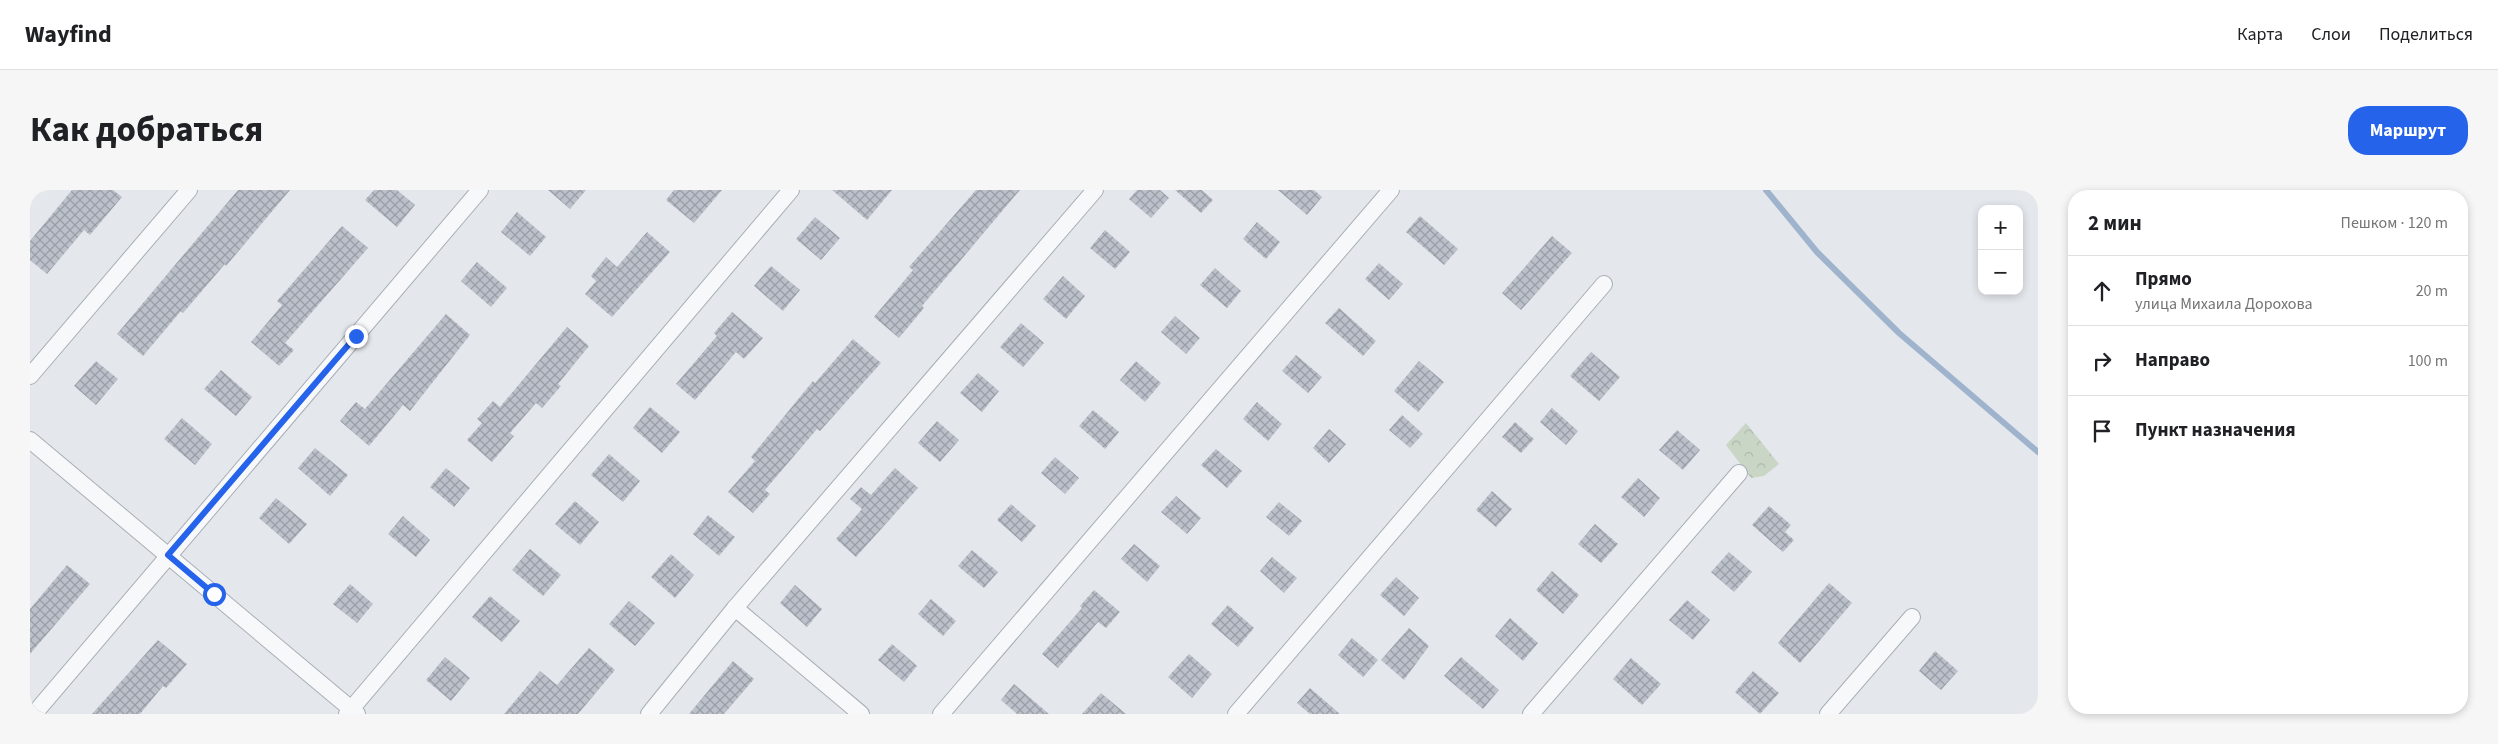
<!DOCTYPE html>
<html lang="ru">
<head>
<meta charset="utf-8">
<style>
  body { margin:0; font-family:"Source Sans 3",sans-serif; background:#f6f6f6; color:#202124 }
  .controls { position:absolute; right:15px; top:15px; display:grid; overflow:hidden; border-radius:10px; box-shadow:0 2px 8px #0003 }
  .controls button { width:45px; height:45px; display:grid; place-items:center; padding:0; border:0; border-bottom:1px solid #e0e0e0; background:#fff; color:#202124; font:25px sans-serif }
  .stop { position:absolute; width:15px; height:15px; margin:-11px; border:4px solid #2563eb; border-radius:50%; background:#fff }
  .stop.end { background:#2563eb; border-color:#fff; box-shadow:0 1px 5px #0008 }
  .list { margin:0; padding:0; list-style:none }
  h2 { display:flex; justify-content:space-between; align-items:center; height:65px; margin:0; padding:0 20px; font-size:21px }
  h2 small { font-size:16px; font-weight:400; color:#757577 }
  .list li { display:grid; grid-template-columns:32px 1fr auto; gap:15px; align-items:center; box-sizing:border-box; height:70px; padding:0 20px; border-top:1px solid #e0e0e0 }
  .list b { display:block; font-size:19px; white-space:nowrap }
  .list p { margin:0; font-size:16px; white-space:nowrap; color:#757577 }
  .list em { font-size:16px; font-style:normal; color:#757577 }
  .icon { flex:none; width:28px; height:28px; fill:none; stroke:currentColor; stroke-width:2; stroke-linecap:round; stroke-linejoin:round }
  .map { position:relative; flex:none; width:2008px; height:524px; overflow:hidden; border-radius:20px }
  header { display:flex; align-items:center; gap:30px; box-sizing:border-box; height:70px; padding:0 25px; background:#fff; border-bottom:1px solid #e0e0e0 }
  header strong { font-size:24px }
  nav { display:flex; gap:28px; margin-inline-start:auto; font-size:18px }
  .intro { display:flex; align-items:center; justify-content:space-between; box-sizing:border-box; height:120px; padding:0 30px }
  h1 { margin:0; font-size:35px }
  .button { padding:12px 22px; border-radius:20px; background:#2563eb; color:#fff; font-size:18px; font-weight:700 }
  main { display:flex; gap:30px; padding:0 30px }
  aside { flex:1; background:#fff; border-radius:20px; box-shadow:0 2px 8px #0003 }
  .map>svg:first-child { display:block }
  .park { fill:url(#park-crowns) }
  .lines { fill:none; stroke-linecap:round; stroke-linejoin:round }
  .stream { stroke:#9fb4cc; stroke-width:6 }
  .building { fill:url(#building-cross-hatch) }
  .minor-casing { stroke:#a9aeb7; stroke-width:18 }
  .minor { stroke:#f7f8fa; stroke-width:16 }
  .route { stroke:#2563eb; stroke-width:6 }
</style>
</head>
<body>
<header>
<strong>Wayfind</strong>
<nav><a>Карта</a><a>Слои</a><a>Поделиться</a></nav>
</header>
<div class="intro"><h1>Как добраться</h1><a class="button">Маршрут</a></div>
<main>
<div class="map">
<svg width="2008" height="524" viewBox="0 0 2008 524">
  <defs>
    <pattern id="park-crowns" width="20" height="18" patternUnits="userSpaceOnUse" patternTransform="scale(1.25)"><rect width="20" height="18" fill="#c9d6c5"/><path d="M2 6a3 3 0 1 1 6 0M12 15a3 3 0 1 1 6 0" fill="none" stroke="#adb8ab"/></pattern>
    <pattern id="building-cross-hatch" width="8" height="8" patternUnits="userSpaceOnUse" patternTransform="scale(1.25)"><rect width="8" height="8" fill="#bbc0ca"/><path d="M0 0l8 8M0 8l8-8" fill="none" stroke="#989da6"/></pattern>
  </defs>
  <rect width="100%" height="100%" fill="#e4e7ec"/>
  <path class="park" d="M 1716,233 L 1749,274 L 1734,286 L 1721,288 L 1696,255 Z"/>
  <g class="lines">
    <path class="stream" d="M 1736,0 L 1787,62 L 1869,143 L 2008,262"/>
  </g>
  <g class="building">
    <path d="M 42,0 L 83,0 L 92,7 L 60,45 L 54,40 L 17,84 L 0,70 L 0,51 Z"/>
    <path d="M 208,0 L 260,0 L 196,76 L 195,74 L 153,123 L 151,121 L 113,166 L 87,144 Z"/>
    <path d="M 344,0 L 367,0 L 385,15 L 367,37 L 335,10 Z"/>
    <path d="M 518,0 L 556,0 L 540,19 Z"/>
    <path d="M 644,0 L 692,0 L 664,33 L 636,10 Z"/>
    <path d="M 802,0 L 862,0 L 837,30 Z"/>
    <path d="M 946,0 L 990,0 L 892,116 L 894,118 L 869,148 L 844,127 L 883,80 L 879,77 Z"/>
    <path d="M 1107,0 L 1130,0 L 1139,8 L 1121,28 L 1099,9 Z"/>
    <path d="M 1145,0 L 1172,0 L 1183,10 L 1171,23 Z"/>
    <path d="M 1248,0 L 1284,0 L 1292,7 L 1277,25 Z"/>
    <path d="M 487,22 L 516,47 L 500,66 L 471,42 Z"/>
    <path d="M 1390,26 L 1428,59 L 1414,75 L 1376,42 Z"/>
    <path d="M 785,27 L 810,48 L 791,70 L 766,49 Z"/>
    <path d="M 1227,32 L 1250,52 L 1236,69 L 1213,49 Z"/>
    <path d="M 312,36 L 338,58 L 255,153 L 264,160 L 249,176 L 221,152 L 252,115 L 247,111 Z"/>
    <path d="M 1075,40 L 1100,62 L 1085,79 L 1060,58 Z"/>
    <path d="M 617,42 L 640,62 L 582,127 L 555,104 L 566,91 L 561,86 L 576,67 L 587,77 Z"/>
    <path d="M 1522,46 L 1542,63 L 1491,120 L 1472,103 Z"/>
    <path d="M 447,72 L 477,98 L 461,117 L 431,91 Z"/>
    <path d="M 1349,73 L 1373,94 L 1359,110 L 1335,89 Z"/>
    <path d="M 741,76 L 770,100 L 753,121 L 724,96 Z"/>
    <path d="M 1185,78 L 1211,101 L 1197,118 L 1170,95 Z"/>
    <path d="M 1033,86 L 1055,106 L 1036,129 L 1013,109 Z"/>
    <path d="M 1309,118 L 1346,151 L 1333,166 L 1295,133 Z"/>
    <path d="M 702,122 L 733,148 L 714,169 L 706,162 L 665,210 L 646,194 L 687,146 L 684,143 Z"/>
    <path d="M 416,124 L 440,145 L 380,221 L 373,215 L 339,256 L 310,231 L 326,212 L 335,219 Z"/>
    <path d="M 1145,126 L 1170,148 L 1156,164 L 1131,142 Z"/>
    <path d="M 991,133 L 1014,153 L 993,177 L 970,157 Z"/>
    <path d="M 537,137 L 559,156 L 528,194 L 531,196 L 512,218 L 506,213 L 480,243 L 484,246 L 462,272 L 437,250 L 452,233 L 447,229 L 463,211 L 470,217 Z"/>
    <path d="M 823,149 L 851,173 L 790,241 L 787,239 L 735,300 L 740,304 L 723,323 L 698,302 L 725,271 L 721,267 L 783,191 L 785,193 Z"/>
    <path d="M 1561,162 L 1590,187 L 1569,211 L 1540,186 Z"/>
    <path d="M 1266,165 L 1292,187 L 1278,203 L 1252,181 Z"/>
    <path d="M 66,171 L 88,189 L 66,215 L 44,196 Z"/>
    <path d="M 1106,171 L 1131,193 L 1115,212 L 1090,190 Z"/>
    <path d="M 1389,171 L 1414,192 L 1388,222 L 1364,201 Z"/>
    <path d="M 191,180 L 222,207 L 206,226 L 174,199 Z"/>
    <path d="M 948,183 L 969,201 L 952,222 L 930,203 Z"/>
    <path d="M 1227,212 L 1252,234 L 1238,251 L 1213,229 Z"/>
    <path d="M 620,217 L 650,242 L 632,263 L 603,238 Z"/>
    <path d="M 1522,218 L 1548,241 L 1536,255 L 1510,232 Z"/>
    <path d="M 1063,220 L 1089,242 L 1075,259 L 1049,236 Z"/>
    <path d="M 1372,225 L 1393,244 L 1380,258 L 1359,240 Z"/>
    <path d="M 152,228 L 182,254 L 165,275 L 134,249 Z"/>
    <path d="M 907,231 L 929,250 L 910,272 L 888,253 Z"/>
    <path d="M 1485,232 L 1504,249 L 1491,263 L 1472,247 Z"/>
    <path d="M 1299,239 L 1316,254 L 1299,273 L 1283,258 Z"/>
    <path d="M 1647,240 L 1670,260 L 1653,280 L 1629,260 Z"/>
    <path d="M 285,258 L 318,285 L 300,306 L 268,278 Z"/>
    <path d="M 1186,259 L 1212,281 L 1197,298 L 1171,275 Z"/>
    <path d="M 579,264 L 610,291 L 593,312 L 561,285 Z"/>
    <path d="M 1025,267 L 1049,288 L 1035,304 L 1011,283 Z"/>
    <path d="M 416,278 L 440,298 L 424,317 L 400,297 Z"/>
    <path d="M 865,278 L 888,298 L 826,367 L 806,349 L 832,319 L 820,309 L 831,297 L 841,305 Z"/>
    <path d="M 1608,288 L 1630,308 L 1614,327 L 1591,307 Z"/>
    <path d="M 1462,301 L 1482,319 L 1466,337 L 1446,320 Z"/>
    <path d="M 1146,306 L 1171,328 L 1157,344 L 1131,322 Z"/>
    <path d="M 246,308 L 277,334 L 259,354 L 229,328 Z"/>
    <path d="M 545,311 L 569,332 L 550,355 L 525,334 Z"/>
    <path d="M 1249,312 L 1272,331 L 1259,346 L 1236,327 Z"/>
    <path d="M 981,314 L 1006,336 L 992,352 L 967,330 Z"/>
    <path d="M 1739,316 L 1761,335 L 1755,342 L 1764,350 L 1753,362 L 1722,335 Z"/>
    <path d="M 678,325 L 705,347 L 689,366 L 663,344 Z"/>
    <path d="M 373,326 L 400,350 L 386,367 L 358,344 Z"/>
    <path d="M 1565,334 L 1588,354 L 1571,373 L 1548,354 Z"/>
    <path d="M 1104,354 L 1130,376 L 1117,392 L 1091,369 Z"/>
    <path d="M 500,359 L 531,385 L 513,406 L 482,380 Z"/>
    <path d="M 942,360 L 968,382 L 954,398 L 928,376 Z"/>
    <path d="M 1699,362 L 1722,382 L 1704,402 L 1681,382 Z"/>
    <path d="M 641,364 L 664,385 L 645,408 L 621,387 Z"/>
    <path d="M 1242,367 L 1267,388 L 1254,403 L 1230,381 Z"/>
    <path d="M 37,375 L 60,394 L 0,464 L 0,419 Z"/>
    <path d="M 1522,381 L 1549,405 L 1533,424 L 1506,400 Z"/>
    <path d="M 1366,387 L 1389,408 L 1374,426 L 1350,405 Z"/>
    <path d="M 1799,393 L 1822,413 L 1770,473 L 1748,453 Z"/>
    <path d="M 320,394 L 343,414 L 327,433 L 303,414 Z"/>
    <path d="M 765,395 L 792,419 L 777,437 L 750,413 Z"/>
    <path d="M 1064,400 L 1090,422 L 1076,438 L 1068,432 L 1028,478 L 1012,464 L 1052,418 L 1050,416 Z"/>
    <path d="M 460,406 L 490,431 L 472,452 L 442,427 Z"/>
    <path d="M 901,409 L 926,431 L 913,446 L 888,424 Z"/>
    <path d="M 1657,410 L 1680,430 L 1663,450 L 1639,430 Z"/>
    <path d="M 599,411 L 625,433 L 605,456 L 579,434 Z"/>
    <path d="M 1198,415 L 1224,438 L 1208,457 L 1181,434 Z"/>
    <path d="M 1480,428 L 1508,453 L 1493,471 L 1465,446 Z"/>
    <path d="M 1379,438 L 1399,456 L 1374,490 L 1351,470 Z"/>
    <path d="M 1322,448 L 1348,470 L 1333,487 L 1308,465 Z"/>
    <path d="M 128,450 L 157,474 L 136,498 L 133,496 L 110,524 L 62,524 Z"/>
    <path d="M 862,454 L 887,476 L 874,492 L 848,470 Z"/>
    <path d="M 559,458 L 585,480 L 548,524 L 474,524 L 510,481 L 527,495 Z"/>
    <path d="M 1905,461 L 1928,481 L 1911,500 L 1889,481 Z"/>
    <path d="M 1159,464 L 1182,484 L 1162,508 L 1138,487 Z"/>
    <path d="M 415,467 L 440,488 L 421,511 L 396,490 Z"/>
    <path d="M 1431,467 L 1469,500 L 1453,519 L 1414,486 Z"/>
    <path d="M 1601,468 L 1631,494 L 1612,515 L 1583,489 Z"/>
    <path d="M 703,471 L 724,489 L 694,524 L 659,524 Z"/>
    <path d="M 1723,481 L 1749,503 L 1730,524 L 1705,502 Z"/>
    <path d="M 984,494 L 1019,524 L 987,524 L 971,510 Z"/>
    <path d="M 1280,498 L 1310,524 L 1280,524 L 1267,513 Z"/>
    <path d="M 1071,503 L 1096,524 L 1052,524 Z"/>
  </g>
  <g class="lines">
    <g class="minor-casing">
      <g id="minor">
        <path d="M 0,186 L 159,0"/>
        <path d="M 0,250 L 327,524"/>
        <path d="M 705,418 L 831,524"/>
        <path d="M 4,524 L 450,0"/>
        <path d="M 317,524 L 761,0"/>
        <path d="M 619,524 L 705,418 L 1065,0"/>
        <path d="M 911,524 L 1361,0"/>
        <path d="M 1206,524 L 1574,94"/>
        <path d="M 1501,524 L 1709,283"/>
        <path d="M 1798,524 L 1882,427"/>
      </g>
    </g>
    <use href="#minor" class="minor"/>
  </g>
  <g class="lines">
    <path class="route" d="M 184,404 L 138,365 L 326,146"/>
  </g>
</svg>
<div class="controls">
<button>+</button>
<button>−</button>
</div>
<div class="stop" style="left:184px;top:404px"></div>
<div class="stop end" style="left:326px;top:146px"></div>
</div>
<aside>
<h2>2 мин<small>Пешком · 120 m</small></h2>
<ul class="list">
<li><svg class="icon" aria-label="ahead" viewBox="0 0 24 24"><path d="M12 20V5M6 11l6-6 6 6"/></svg><div><b>Прямо</b><p>улица Михаила Дорохова</p></div><em>20 m</em></li>
<li><svg class="icon" aria-label="right" viewBox="0 0 24 24"><path d="M7 20v-9h11M14 6l5 5-5 5"/></svg><div><b>Направо</b></div><em>100 m</em></li>
<li><svg class="icon" aria-label="arrive" viewBox="0 0 24 24"><path d="M6 21V4h12l-3 4 3 4H6"/></svg><div><b>Пункт назначения</b></div></li>
</ul>
</aside>
</main>
</body>
</html>
